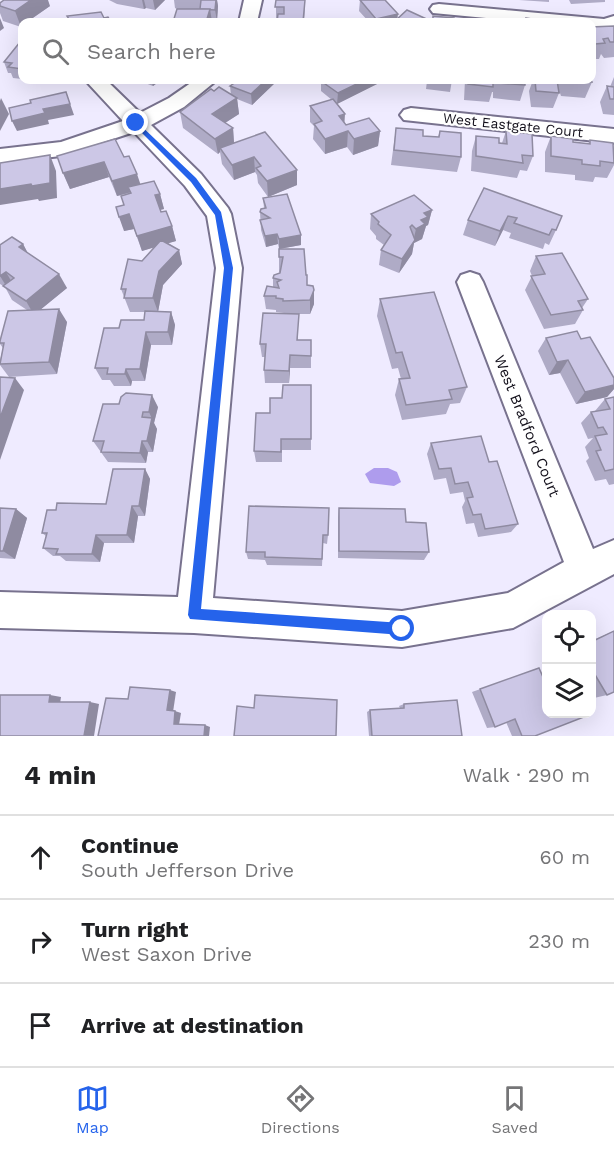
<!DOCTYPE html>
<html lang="en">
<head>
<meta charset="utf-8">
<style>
  body { margin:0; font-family:"Work Sans",sans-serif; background:#f2f2f2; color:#202124 }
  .controls { position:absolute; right:18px; bottom:18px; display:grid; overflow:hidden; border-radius:12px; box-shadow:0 6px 24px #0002 }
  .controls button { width:54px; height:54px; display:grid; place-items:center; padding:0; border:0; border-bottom:2px solid #e0e0e0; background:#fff; color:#202124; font:30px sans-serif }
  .stop { position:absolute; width:18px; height:18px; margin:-14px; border:4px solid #2563eb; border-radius:50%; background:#fff }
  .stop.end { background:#2563eb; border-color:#fff; box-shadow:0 2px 6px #0008 }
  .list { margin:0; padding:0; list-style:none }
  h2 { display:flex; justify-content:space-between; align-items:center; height:78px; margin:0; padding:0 24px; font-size:26px }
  h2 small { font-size:20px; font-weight:400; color:#757577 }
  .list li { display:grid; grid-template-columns:39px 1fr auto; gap:18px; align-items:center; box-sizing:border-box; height:84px; padding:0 24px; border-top:2px solid #e0e0e0 }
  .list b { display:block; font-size:22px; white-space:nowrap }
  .list p { margin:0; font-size:20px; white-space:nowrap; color:#757577 }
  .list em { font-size:20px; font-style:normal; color:#757577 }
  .icon { flex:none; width:33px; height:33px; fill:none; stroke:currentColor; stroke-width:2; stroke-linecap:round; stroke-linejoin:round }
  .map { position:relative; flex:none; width:614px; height:736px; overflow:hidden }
  .search { position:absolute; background:#fff; box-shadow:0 6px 24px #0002; left:18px; right:18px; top:18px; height:66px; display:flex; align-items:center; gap:15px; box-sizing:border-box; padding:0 21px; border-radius:12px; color:#757577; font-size:22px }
  .sheet { height:330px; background:#fff }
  nav { display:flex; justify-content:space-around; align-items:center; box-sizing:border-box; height:84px; border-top:2px solid #e0e0e0; background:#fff; font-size:16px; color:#757577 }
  nav a { display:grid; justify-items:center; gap:3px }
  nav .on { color:#2563eb }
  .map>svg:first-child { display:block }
  .water { fill:#ae9ced }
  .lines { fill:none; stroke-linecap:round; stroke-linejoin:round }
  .minor-casing { stroke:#78728e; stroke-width:4 }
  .minor { fill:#fff; fill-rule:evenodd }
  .wall { fill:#afabc6 }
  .shaded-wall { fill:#8f8ba1 }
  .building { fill:#ccc7e6; stroke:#8f8ba1; stroke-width:1.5 }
  .route { fill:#2563eb }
  .labels { text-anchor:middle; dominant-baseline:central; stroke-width:4.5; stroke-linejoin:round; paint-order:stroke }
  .far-street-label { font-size:14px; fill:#120f1a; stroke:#fff }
  .street-label { font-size:15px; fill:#120f1a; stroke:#fff }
</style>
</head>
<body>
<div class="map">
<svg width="614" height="736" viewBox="0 0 614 736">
  <rect width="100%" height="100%" fill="#efebff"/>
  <path class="water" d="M 374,468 L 388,468 L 397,472 L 401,482 L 394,486 L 370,483 L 365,474 Z"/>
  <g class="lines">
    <g class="minor-casing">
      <g id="minor">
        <path d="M 244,0 L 262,0 L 257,22 L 239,22 Z"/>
        <path d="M 439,4 L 604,19 L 614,16 L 614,28 L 605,31 L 592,28 L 592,22 L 527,22 L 433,13 L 430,9 L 433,5 Z"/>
        <path d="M 85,80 L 106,80 L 140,113 L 169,98 L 195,80 L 217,80 L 184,107 L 151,125 L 201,174 L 228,208 L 231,214 L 242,268 L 213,598 L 402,611 L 508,593 L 564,562 L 457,282 L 461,275 L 470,272 L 479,275 L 483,282 L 593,549 L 614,540 L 614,574 L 513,628 L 402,647 L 194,633 L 0,628 L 0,592 L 178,597 L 216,268 L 207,216 L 185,186 L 134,132 L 61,156 L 0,163 L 0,149 L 61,142 L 123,121 Z"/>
        <path d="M 411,108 L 614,129 L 614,143 L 404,120 L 400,115 L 404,110 Z"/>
      </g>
    </g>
    <use href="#minor" class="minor"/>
  </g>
  <g class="wall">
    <path d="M 109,0 L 165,0 L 155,10 L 146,8 L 144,9 L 117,4 Z"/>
    <path d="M 174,0 L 217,0 L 218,6 L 217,21 L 212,21 L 212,22 L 173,22 L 177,9 L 175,8 Z"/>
    <path d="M 276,0 L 305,9 L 304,22 L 277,22 L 278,18 L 276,18 Z"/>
    <path d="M 360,0 L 397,20 L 432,21 L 433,16 L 453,22 L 369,22 L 359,11 Z"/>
    <path d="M 519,0 L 549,0 L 549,2 Z"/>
    <path d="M 569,0 L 605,0 L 605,2 L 571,4 Z"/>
    <path d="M 0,3 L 50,6 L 27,22 L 22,22 L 22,26 L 21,27 L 3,21 L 0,13 Z"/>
    <path d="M 614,26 L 614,57 L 604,58 L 601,54 L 599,59 L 591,59 L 591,27 Z"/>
    <path d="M 22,42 L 22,79 L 13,78 L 11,73 L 8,73 L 4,62 Z"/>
    <path d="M 614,77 L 614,115 L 603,114 L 600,102 L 607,86 L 610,87 Z"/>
    <path d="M 137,80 L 161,80 L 153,86 Z"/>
    <path d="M 398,80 L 452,80 L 450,92 L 426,89 L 427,81 L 417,80 L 416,84 L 398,82 Z"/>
    <path d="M 465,80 L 525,80 L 525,85 L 520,101 L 493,98 L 493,92 L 492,92 L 489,102 L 464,100 Z"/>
    <path d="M 533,80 L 591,80 L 592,82 L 585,98 L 561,96 L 560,93 L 559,93 L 553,108 L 531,107 L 529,91 Z"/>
    <path d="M 277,81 L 252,105 L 237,99 L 239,114 L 225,123 L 233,128 L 234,143 L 297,185 L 268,197 L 258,183 L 257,175 L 255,172 L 234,180 L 222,164 L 220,152 L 218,154 L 183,128 L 180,112 L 214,91 L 231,95 L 230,86 Z"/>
    <path d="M 321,81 L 381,82 L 337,104 L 344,123 L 346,125 L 380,131 L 378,146 L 353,155 L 347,147 L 325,154 L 313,139 L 314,126 L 310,122 L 310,106 L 332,100 L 321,91 Z"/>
    <path d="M 396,128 L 423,136 L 438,137 L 440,131 L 461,157 L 457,172 L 391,165 Z"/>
    <path d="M 506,131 L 533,156 L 527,171 L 520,170 L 517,178 L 471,171 L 472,151 L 476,136 L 502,143 Z"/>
    <path d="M 551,136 L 573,142 L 588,144 L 590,140 L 614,154 L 614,165 L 607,178 L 595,177 L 593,182 L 575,180 L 575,175 L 545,172 L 545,152 Z"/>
    <path d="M 124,157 L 140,184 L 160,194 L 164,209 L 160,210 L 172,226 L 176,241 L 168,243 L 179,250 L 182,264 L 163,285 L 158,312 L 171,312 L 175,325 L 172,345 L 151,345 L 145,381 L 132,381 L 131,386 L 114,386 L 110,380 L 102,380 L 95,368 L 119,328 L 144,320 L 145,312 L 130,312 L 121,289 L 142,261 L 154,247 L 142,251 L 134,229 L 124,231 L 124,205 L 130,193 L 117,196 L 109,177 L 70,189 L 63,173 Z"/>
    <path d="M 484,188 L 556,230 L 549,245 L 545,243 L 543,249 L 509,238 L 511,233 L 503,230 L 495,246 L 463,235 L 468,220 Z"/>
    <path d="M 263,198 L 301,235 L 301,245 L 279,249 L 278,244 L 266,247 L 261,230 L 260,212 L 264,208 Z"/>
    <path d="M 432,210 L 428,225 L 426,226 L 422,239 L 414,243 L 412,254 L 399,273 L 379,265 L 381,250 L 384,245 L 376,239 L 376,236 L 370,229 L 371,214 Z"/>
    <path d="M 23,244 L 27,252 L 67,288 L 41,309 L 67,322 L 57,374 L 9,377 L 0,365 L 0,360 L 3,348 L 0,344 L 0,341 L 27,310 L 12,300 L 5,287 L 0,284 L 0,245 Z"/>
    <path d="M 279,249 L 306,275 L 307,285 L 314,304 L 310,314 L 298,314 L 298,340 L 311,340 L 311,368 L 290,368 L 289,383 L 265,383 L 264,370 L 265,357 L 262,357 L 260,344 L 284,314 L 284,313 L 276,312 L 276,310 L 266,309 L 264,296 L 273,287 L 273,278 L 280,273 L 279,272 Z"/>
    <path d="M 536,256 L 588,299 L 582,308 L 583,310 L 575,324 L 544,329 L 525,290 L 532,276 L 530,271 Z"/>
    <path d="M 380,299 L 467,387 L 460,403 L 450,404 L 446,414 L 402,420 L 395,395 L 399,379 L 401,379 L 398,368 L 392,369 L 377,316 Z"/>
    <path d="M 546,338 L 581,339 L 614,378 L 614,389 L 607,397 L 576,404 L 560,373 L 549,375 L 538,351 Z"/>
    <path d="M 311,385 L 311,450 L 282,450 L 282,462 L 256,462 L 254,451 L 270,413 L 282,398 Z"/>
    <path d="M 614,397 L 614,484 L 609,485 L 606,479 L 595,481 L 586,461 L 589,458 L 585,447 L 593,438 L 588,439 L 581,423 L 591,412 L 595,411 L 605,399 Z"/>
    <path d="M 119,404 L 158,407 L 154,423 L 157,429 L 153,452 L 148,452 L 146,463 L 108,462 L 93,441 Z"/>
    <path d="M 431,443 L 489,462 L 518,524 L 511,532 L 478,537 L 474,523 L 466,524 L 462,507 L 465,501 L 463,492 L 450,494 L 446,478 L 434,480 L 427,454 Z"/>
    <path d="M 145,469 L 150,479 L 145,516 L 138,516 L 134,543 L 104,543 L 100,562 L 66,561 L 60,556 L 53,556 L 43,548 L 46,536 L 42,533 L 106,504 Z"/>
    <path d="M 249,506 L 328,535 L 327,544 L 323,543 L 322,566 L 267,565 L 265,560 L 248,559 L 246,552 Z"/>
    <path d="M 0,508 L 16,509 L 27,518 L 15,559 L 0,558 Z"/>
    <path d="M 339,508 L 406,522 L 429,552 L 424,560 L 338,558 L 338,517 Z"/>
    <path d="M 614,631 L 607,695 L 594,698 L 591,693 L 591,641 Z"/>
    <path d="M 539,668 L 535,736 L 512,736 L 506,722 L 495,727 L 487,728 L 472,692 Z"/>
    <path d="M 404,704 L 462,736 L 369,736 L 367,712 L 370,710 L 400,708 L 399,706 Z"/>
  </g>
  <g class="shaded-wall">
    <path d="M 31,0 L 48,0 L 50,6 L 27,22 L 22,22 L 22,26 L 21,27 L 15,11 Z"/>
    <path d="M 142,0 L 144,0 L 146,8 L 144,9 Z"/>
    <path d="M 153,0 L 165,0 L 155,10 Z"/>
    <path d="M 216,0 L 217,0 L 218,6 L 217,21 L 215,10 Z"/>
    <path d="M 210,9 L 212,22 L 207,22 L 207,19 Z"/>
    <path d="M 398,14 L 397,22 L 376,22 L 376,19 Z"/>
    <path d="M 0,18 L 4,28 L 0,31 Z"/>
    <path d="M 151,80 L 161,80 L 153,86 Z"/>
    <path d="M 266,80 L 277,80 L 277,81 L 252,105 L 251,94 Z"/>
    <path d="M 365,80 L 381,80 L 381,82 L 337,104 L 338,93 Z"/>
    <path d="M 66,92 L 74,115 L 48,120 L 49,124 L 17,131 L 12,121 L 43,109 Z"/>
    <path d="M 1,98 L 9,114 L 0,131 L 0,101 Z"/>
    <path d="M 237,98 L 239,114 L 214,130 L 212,114 Z"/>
    <path d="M 345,114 L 344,130 L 339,116 Z"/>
    <path d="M 233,128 L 234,143 L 220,148 L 220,152 L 218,154 L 215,139 Z"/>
    <path d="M 348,131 L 347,147 L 325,154 L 325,139 Z"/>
    <path d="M 380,131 L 378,146 L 353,155 L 354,139 Z"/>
    <path d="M 50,155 L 56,171 L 57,198 L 39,201 L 38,199 L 0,205 L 0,189 Z"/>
    <path d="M 254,157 L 255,172 L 234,180 L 232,165 Z"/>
    <path d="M 104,162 L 109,177 L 70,189 L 63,173 Z"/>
    <path d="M 297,170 L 297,185 L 268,197 L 267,181 Z"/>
    <path d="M 137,174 L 142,189 L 117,196 L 112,181 Z"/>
    <path d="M 160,194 L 164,209 L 159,210 L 155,195 Z"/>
    <path d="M 432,210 L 428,225 L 426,226 L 422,239 L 414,243 L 412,254 L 399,273 L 402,259 L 413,242 L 416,229 L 424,213 Z"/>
    <path d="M 129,214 L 134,229 L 124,231 L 119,217 Z"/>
    <path d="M 508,216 L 503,230 L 495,246 L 500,231 Z"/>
    <path d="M 172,226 L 176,241 L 142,251 L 137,236 Z"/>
    <path d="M 277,234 L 278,244 L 266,247 L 265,236 Z"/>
    <path d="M 301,235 L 301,245 L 279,249 L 279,239 Z"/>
    <path d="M 23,244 L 31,259 L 19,247 Z"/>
    <path d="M 179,250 L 182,264 L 163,285 L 158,312 L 153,298 L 159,271 Z"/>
    <path d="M 6,272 L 14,286 L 8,289 L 0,276 Z"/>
    <path d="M 59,274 L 67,288 L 34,315 L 26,301 Z"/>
    <path d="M 314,290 L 314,304 L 310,314 L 310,300 Z"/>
    <path d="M 59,309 L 67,322 L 57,374 L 49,362 Z"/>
    <path d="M 171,312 L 175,325 L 172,345 L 168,332 Z"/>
    <path d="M 146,332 L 151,345 L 145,381 L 140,369 Z"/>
    <path d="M 290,355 L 290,368 L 289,383 L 289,371 Z"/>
    <path d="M 568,360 L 560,373 L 549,375 L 557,362 Z"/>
    <path d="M 126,369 L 132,381 L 131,386 L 125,374 Z"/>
    <path d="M 15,378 L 24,390 L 0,460 L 0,418 Z"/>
    <path d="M 614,385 L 614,389 L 607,397 L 576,404 L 585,392 Z"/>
    <path d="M 152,395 L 158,407 L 154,423 L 157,429 L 153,452 L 147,441 L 152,419 L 149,412 Z"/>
    <path d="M 142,441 L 148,452 L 146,463 L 140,453 Z"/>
    <path d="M 145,469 L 150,479 L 145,516 L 139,506 Z"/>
    <path d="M 132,506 L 138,516 L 134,543 L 127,535 Z"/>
    <path d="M 16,509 L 27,518 L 15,559 L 3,551 Z"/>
    <path d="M 96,535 L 104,543 L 100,562 L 92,554 Z"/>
    <path d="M 170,690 L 176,692 L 173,712 L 167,710 Z"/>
    <path d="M 50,695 L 61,697 L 60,704 L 49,702 Z"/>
    <path d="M 90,702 L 99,704 L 94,736 L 84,736 Z"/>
    <path d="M 175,711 L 181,713 L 179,725 L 174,724 Z"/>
    <path d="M 205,725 L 210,727 L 209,736 L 204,736 Z"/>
  </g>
  <g class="building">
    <path d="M 4,0 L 31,0 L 15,11 L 0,6 L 0,3 Z"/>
    <path d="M 201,0 L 216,0 L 215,10 L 200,9 Z"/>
    <path d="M 276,0 L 305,0 L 303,22 L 277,22 L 278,14 L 284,14 L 284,7 L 275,7 Z"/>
    <path d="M 360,0 L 385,0 L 398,14 L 376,19 Z"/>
    <path d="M 177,9 L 210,9 L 207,19 L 201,19 L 199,22 L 173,22 Z"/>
    <path d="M 407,10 L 433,22 L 433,16 L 454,18 L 453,22 L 394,22 Z"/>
    <path d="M 101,12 L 104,18 L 108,17 L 111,22 L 58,22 L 69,19 L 67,16 Z"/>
    <path d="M 526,18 L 550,22 L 526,22 Z"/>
    <path d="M 463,19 L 486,21 L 486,22 L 462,22 Z"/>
    <path d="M 494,20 L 513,22 L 494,22 Z"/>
    <path d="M 560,20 L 578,22 L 560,22 Z"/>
    <path d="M 614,26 L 614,42 L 610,42 L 608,38 L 603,39 L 605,43 L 595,44 L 591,38 L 591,27 Z"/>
    <path d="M 20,42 L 22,42 L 22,69 L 8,67 L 12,63 L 4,62 Z"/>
    <path d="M 239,80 L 266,80 L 251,94 L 230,86 Z"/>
    <path d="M 324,80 L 365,80 L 338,93 L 321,81 Z"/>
    <path d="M 468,80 L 493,80 L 493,87 L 468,84 Z"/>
    <path d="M 497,80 L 525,80 L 525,85 L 498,83 Z"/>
    <path d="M 535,80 L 557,80 L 559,93 L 536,91 Z"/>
    <path d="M 567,80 L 591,80 L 592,82 L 567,81 Z"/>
    <path d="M 607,86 L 614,87 L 614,99 L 610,99 Z"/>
    <path d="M 219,87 L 237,98 L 212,114 L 233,128 L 215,139 L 180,112 L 211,89 L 214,91 Z"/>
    <path d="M 66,92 L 70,104 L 43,109 L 45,113 L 12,121 L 9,108 L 31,103 L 30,100 Z"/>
    <path d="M 333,99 L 345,114 L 339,116 L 346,125 L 369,118 L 380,131 L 354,139 L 348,131 L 325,139 L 314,124 L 322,121 L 310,106 Z"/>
    <path d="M 396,128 L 423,130 L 423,136 L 439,137 L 440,131 L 461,133 L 461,157 L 394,150 Z"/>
    <path d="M 506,131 L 532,134 L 533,156 L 522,155 L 523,163 L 476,156 L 476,136 L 499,138 L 499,143 L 507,144 Z"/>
    <path d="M 265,132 L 297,170 L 267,181 L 256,168 L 261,166 L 254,157 L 232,165 L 220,148 Z"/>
    <path d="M 551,136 L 573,139 L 573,142 L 590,144 L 590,140 L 613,143 L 614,163 L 600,161 L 600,166 L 582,164 L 582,160 L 551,156 Z"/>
    <path d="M 115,139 L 124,157 L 129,156 L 137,174 L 112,181 L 104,162 L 63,173 L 57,156 Z"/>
    <path d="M 50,155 L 50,183 L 32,186 L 31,184 L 0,189 L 0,163 Z"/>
    <path d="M 154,181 L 160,194 L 155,195 L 161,212 L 166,211 L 172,226 L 137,236 L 129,214 L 119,217 L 116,207 L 124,205 L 121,196 L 131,193 L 128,187 Z"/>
    <path d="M 484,188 L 562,216 L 556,230 L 552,229 L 549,235 L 514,223 L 517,218 L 508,216 L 500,231 L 468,220 Z"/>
    <path d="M 287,194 L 301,235 L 279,239 L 277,234 L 265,236 L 260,220 L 270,218 L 260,212 L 261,209 L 266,208 L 263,198 Z"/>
    <path d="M 414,195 L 432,210 L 424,213 L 428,217 L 421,220 L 425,224 L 416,229 L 412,225 L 410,227 L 415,240 L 402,259 L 381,250 L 391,235 L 378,224 L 379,222 L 371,214 Z"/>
    <path d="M 12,237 L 23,244 L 19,247 L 59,274 L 26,301 L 3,286 L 14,278 L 6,272 L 0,276 L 0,245 Z"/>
    <path d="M 161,240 L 179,250 L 159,271 L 153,298 L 124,298 L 126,289 L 121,289 L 128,259 L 142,261 Z"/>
    <path d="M 279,249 L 304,249 L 306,275 L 307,275 L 307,285 L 313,286 L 314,290 L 310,300 L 283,301 L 283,299 L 276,298 L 276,296 L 264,296 L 267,286 L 279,288 L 277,282 L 281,280 L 273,278 L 274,275 L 280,273 L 283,257 L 279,257 Z"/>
    <path d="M 562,253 L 588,299 L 578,301 L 583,310 L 551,315 L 531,276 L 545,274 L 536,256 Z"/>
    <path d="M 434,292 L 467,387 L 449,390 L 452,399 L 406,405 L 399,379 L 410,378 L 402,352 L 396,353 L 380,299 Z"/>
    <path d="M 59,309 L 49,362 L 0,364 L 4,343 L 0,343 L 0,341 L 8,311 Z"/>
    <path d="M 145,311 L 171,312 L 168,332 L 146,332 L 140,369 L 126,369 L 125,374 L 107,374 L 108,368 L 95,368 L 104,328 L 119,328 L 121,320 L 144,320 Z"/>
    <path d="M 263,313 L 299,314 L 297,340 L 311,340 L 311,356 L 290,355 L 289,371 L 264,370 L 266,344 L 260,344 Z"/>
    <path d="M 577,331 L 581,339 L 590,337 L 614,378 L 614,385 L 585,392 L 568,360 L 557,362 L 546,338 Z"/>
    <path d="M 0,377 L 15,378 L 0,418 Z"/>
    <path d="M 283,385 L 311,385 L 311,439 L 281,439 L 281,452 L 254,451 L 256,413 L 270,413 L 270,398 L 282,398 Z"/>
    <path d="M 126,393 L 152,395 L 149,412 L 143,412 L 142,417 L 152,418 L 147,441 L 142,441 L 140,453 L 101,452 L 104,441 L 93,441 L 103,404 L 119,404 L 121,397 Z"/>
    <path d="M 614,397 L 614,469 L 605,471 L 596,451 L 601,450 L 595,436 L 607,434 L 603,427 L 598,428 L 591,412 L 610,409 L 605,399 Z"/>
    <path d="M 481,436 L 489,462 L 497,461 L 518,524 L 485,529 L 481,514 L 473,515 L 467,498 L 473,497 L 468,482 L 455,484 L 451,468 L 439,469 L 431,443 Z"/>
    <path d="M 113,469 L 145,469 L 139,506 L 132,506 L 127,535 L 96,535 L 92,554 L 56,554 L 58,549 L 43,548 L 47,533 L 42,533 L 47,510 L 56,510 L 57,503 L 106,504 Z"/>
    <path d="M 249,506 L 329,508 L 328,535 L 323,535 L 322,559 L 265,557 L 265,552 L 246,552 Z"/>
    <path d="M 0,508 L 16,509 L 3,551 L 0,551 Z"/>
    <path d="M 339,508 L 405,509 L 406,522 L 426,523 L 429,552 L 339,551 Z"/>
    <path d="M 614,631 L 614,692 L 607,695 L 591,668 L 591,642 Z"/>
    <path d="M 539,668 L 543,677 L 546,676 L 546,714 L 588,714 L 589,715 L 535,736 L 522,736 L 515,719 L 495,727 L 480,689 Z"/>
    <path d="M 130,687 L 170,690 L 167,710 L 175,711 L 174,724 L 205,725 L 204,736 L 98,736 L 106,698 L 128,699 Z"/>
    <path d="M 0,695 L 50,695 L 49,702 L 90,702 L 84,736 L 0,736 Z"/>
    <path d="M 255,695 L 337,700 L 336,736 L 234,736 L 237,706 L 254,708 Z"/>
    <path d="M 457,700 L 462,736 L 372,736 L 370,710 L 404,708 L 404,704 Z"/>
  </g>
  <path class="route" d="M 136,121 L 196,178 L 221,212 L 233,268 L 201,609 L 402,623 L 406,625 L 408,629 L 406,633 L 402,635 L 190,619 L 188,615 L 224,268 L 215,215 L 191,182 L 134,125 L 133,123 Z"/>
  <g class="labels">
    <g class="far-street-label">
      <text transform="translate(513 125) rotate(6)">West Eastgate Court</text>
    </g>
    <g class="street-label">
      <text transform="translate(527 426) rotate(68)">West Bradford Court</text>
    </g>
  </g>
</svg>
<div class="controls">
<button><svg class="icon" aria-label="locate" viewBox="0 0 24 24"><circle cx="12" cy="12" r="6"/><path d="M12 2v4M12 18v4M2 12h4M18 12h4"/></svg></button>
<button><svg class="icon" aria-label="layers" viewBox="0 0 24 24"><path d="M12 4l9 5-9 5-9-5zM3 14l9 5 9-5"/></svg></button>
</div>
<div class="stop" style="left:402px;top:629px"></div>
<div class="stop end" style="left:136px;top:123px"></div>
<div class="search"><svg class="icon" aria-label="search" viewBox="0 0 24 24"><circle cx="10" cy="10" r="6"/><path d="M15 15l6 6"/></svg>Search here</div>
</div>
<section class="sheet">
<h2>4 min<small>Walk · 290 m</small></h2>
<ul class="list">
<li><svg class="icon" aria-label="ahead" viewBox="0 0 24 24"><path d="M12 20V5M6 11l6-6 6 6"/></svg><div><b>Continue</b><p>South Jefferson Drive</p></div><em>60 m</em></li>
<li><svg class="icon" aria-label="right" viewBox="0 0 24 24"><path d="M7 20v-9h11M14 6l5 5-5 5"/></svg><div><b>Turn right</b><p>West Saxon Drive</p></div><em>230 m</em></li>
<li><svg class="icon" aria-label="arrive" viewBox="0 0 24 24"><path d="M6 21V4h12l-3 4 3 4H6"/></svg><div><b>Arrive at destination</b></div></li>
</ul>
</section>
<nav>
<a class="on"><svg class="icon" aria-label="map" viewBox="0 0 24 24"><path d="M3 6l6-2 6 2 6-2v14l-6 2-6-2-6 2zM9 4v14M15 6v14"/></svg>Map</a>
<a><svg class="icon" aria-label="directions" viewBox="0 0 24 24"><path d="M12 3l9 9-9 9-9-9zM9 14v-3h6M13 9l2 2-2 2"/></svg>Directions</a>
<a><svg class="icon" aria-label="saved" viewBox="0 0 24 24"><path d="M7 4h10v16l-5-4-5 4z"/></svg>Saved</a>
</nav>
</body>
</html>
